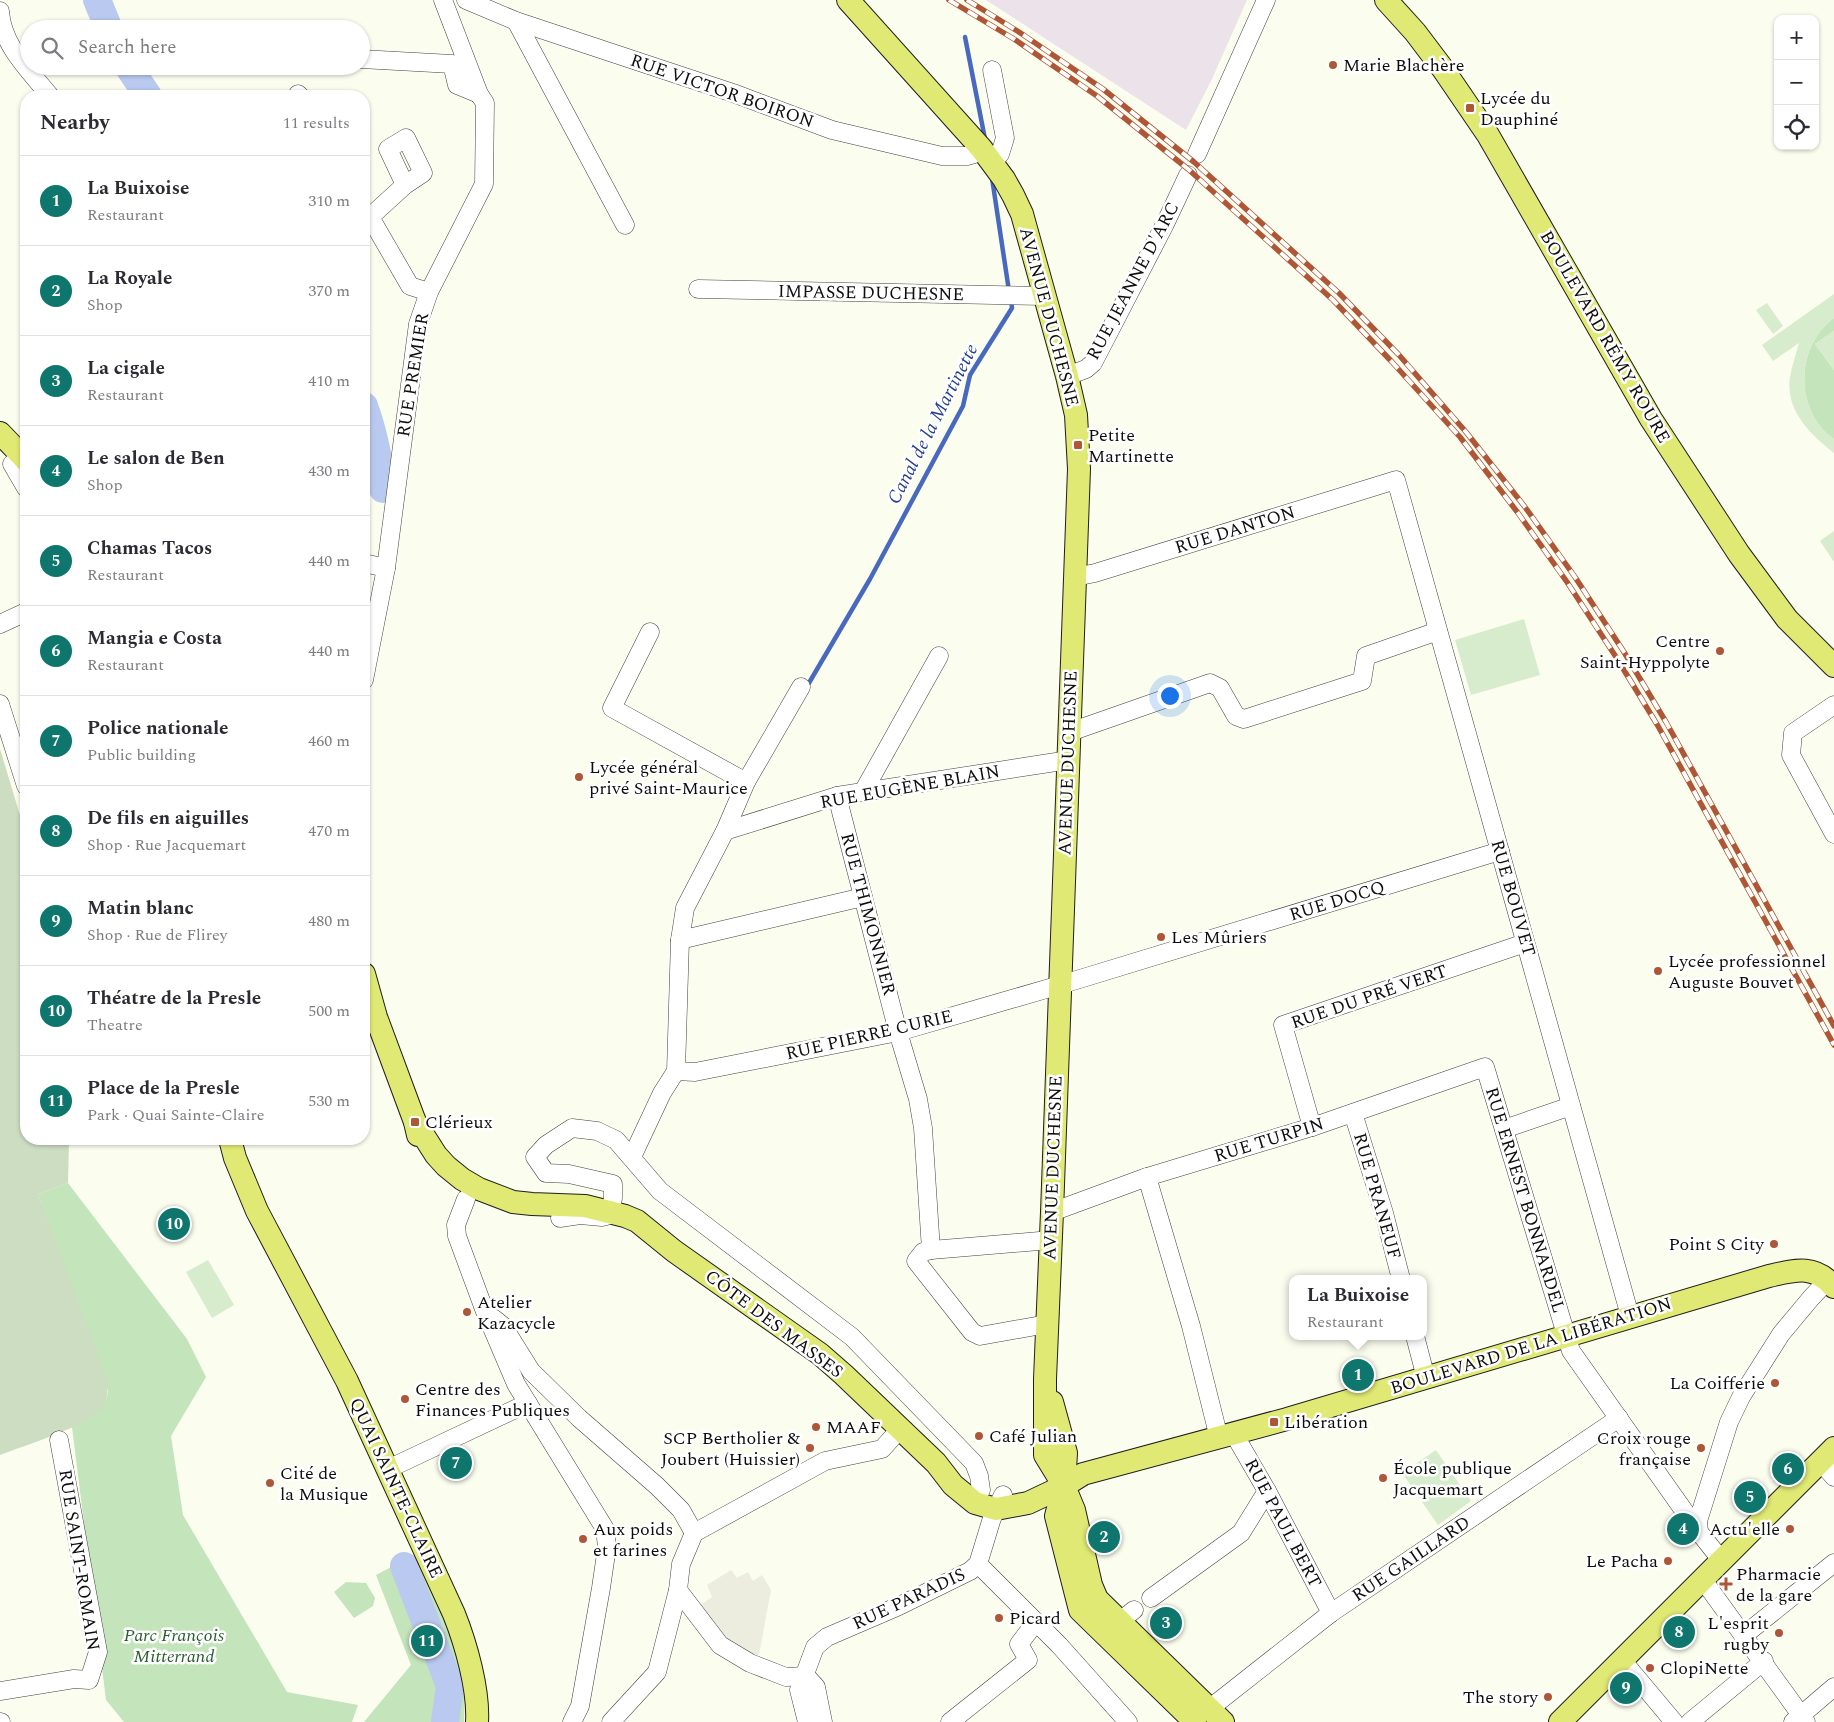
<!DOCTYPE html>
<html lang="en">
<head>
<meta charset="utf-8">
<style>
  body { margin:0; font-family:Spectral,serif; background:#f2f2f3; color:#2b2b33 }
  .controls { position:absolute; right:15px; top:15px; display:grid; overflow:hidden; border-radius:10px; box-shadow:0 1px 4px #0004 }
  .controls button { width:45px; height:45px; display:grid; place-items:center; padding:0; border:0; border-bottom:1px solid #e1e1e2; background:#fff; color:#2b2b33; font:25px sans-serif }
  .you { position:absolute; left:1169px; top:695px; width:18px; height:18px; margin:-12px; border:4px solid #fff; border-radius:50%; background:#1a73e8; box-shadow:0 0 0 8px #1a73e833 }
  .badge { display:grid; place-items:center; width:32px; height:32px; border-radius:50%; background:#0f766e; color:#fff; font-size:16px; font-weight:700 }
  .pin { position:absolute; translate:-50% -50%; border:2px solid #fff; box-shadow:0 1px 5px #0006 }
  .popup { position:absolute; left:1289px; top:1275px; width:138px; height:65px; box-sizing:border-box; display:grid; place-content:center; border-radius:10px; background:#fff; filter:drop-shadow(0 1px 4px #0005); font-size:16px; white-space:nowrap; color:#7c7c81 }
  .popup b { font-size:19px; color:#2b2b33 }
  .popup::after { content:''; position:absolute; left:50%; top:100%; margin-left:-10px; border:10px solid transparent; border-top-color:#fff }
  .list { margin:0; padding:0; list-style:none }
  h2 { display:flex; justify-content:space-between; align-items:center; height:65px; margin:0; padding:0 20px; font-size:21px }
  h2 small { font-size:16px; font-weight:400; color:#7c7c81 }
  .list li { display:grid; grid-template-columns:32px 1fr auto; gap:15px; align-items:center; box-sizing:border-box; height:90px; padding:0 20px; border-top:1px solid #e1e1e2 }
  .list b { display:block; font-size:19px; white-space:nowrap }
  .list p { margin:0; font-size:16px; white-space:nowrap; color:#7c7c81 }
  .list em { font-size:16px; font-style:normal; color:#7c7c81 }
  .icon { flex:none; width:28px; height:28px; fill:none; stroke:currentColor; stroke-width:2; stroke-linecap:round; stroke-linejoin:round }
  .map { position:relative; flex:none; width:1834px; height:1722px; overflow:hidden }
  .search { position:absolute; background:#fff; box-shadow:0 1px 4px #0004; left:20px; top:20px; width:350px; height:55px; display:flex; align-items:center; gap:12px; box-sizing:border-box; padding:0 18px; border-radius:28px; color:#7c7c81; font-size:19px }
  .panel { position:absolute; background:#fff; box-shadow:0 1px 4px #0004; left:20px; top:90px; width:350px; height:1055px; border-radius:20px }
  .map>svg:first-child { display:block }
  .industrial { fill:#ebe3e9 }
  .green { fill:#c4e4bc }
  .cemetery { fill:#ccddc2 }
  .pitch { fill:#d7eccd }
  .plaza { fill:#eceddf }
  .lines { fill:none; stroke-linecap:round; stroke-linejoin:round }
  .stream { stroke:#4869be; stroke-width:4.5 }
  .river { stroke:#b9c9ef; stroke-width:28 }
  .minor-casing { stroke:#404040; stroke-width:19 }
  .major-casing { stroke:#1e1e1e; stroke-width:24 }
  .minor { stroke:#fff; stroke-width:18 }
  .major { stroke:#e0e973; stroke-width:22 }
  .rail-casing { stroke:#ae5635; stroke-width:5.5 }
  .rail { stroke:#fff; stroke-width:4; stroke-dasharray:11; stroke-linecap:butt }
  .poi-dot { fill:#ae5635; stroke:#fff; stroke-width:2 }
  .labels { text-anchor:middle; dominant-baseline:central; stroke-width:5; stroke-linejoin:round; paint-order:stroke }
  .poi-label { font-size:18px; fill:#0d0d0d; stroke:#fff; text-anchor:start }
  .street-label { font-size:18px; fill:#0d0d0d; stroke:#fff }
  .park-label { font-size:18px; font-style:italic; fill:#255e2b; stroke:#fff }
  .water-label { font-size:19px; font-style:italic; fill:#243e91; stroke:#fff }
</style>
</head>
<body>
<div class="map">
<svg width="1834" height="1722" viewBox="0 0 1834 1722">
  <rect width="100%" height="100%" fill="#fbfdef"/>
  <path class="industrial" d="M 986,0 L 1247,0 L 1212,79 L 1186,130 Z"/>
  <g class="green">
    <path d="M 1834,318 L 1834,331 L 1815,344 L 1834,370 L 1834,439 C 1794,411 1795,346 1834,318 Z"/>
    <path d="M 68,1183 L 187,1339 L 206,1377 L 171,1436 L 183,1515 L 287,1692 L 358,1705 L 352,1722 L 124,1722 L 106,1700 L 72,1427 C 89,1419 105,1412 108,1391 L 38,1194 Z"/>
    <path d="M 414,1555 L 446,1617 L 465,1688 L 464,1722 L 364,1722 L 411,1665 L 376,1575 Z"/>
    <path d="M 346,1582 L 366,1583 L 375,1598 L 373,1606 L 354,1618 L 334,1592 Z"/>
  </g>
  <path class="cemetery" d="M 0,749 L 26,835 L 26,1139 L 69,1139 L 68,1183 L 38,1194 L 107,1380 C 108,1390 108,1400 101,1409 C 88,1426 23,1446 0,1455 Z"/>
  <g class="pitch">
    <path d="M 1834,294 L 1834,318 C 1795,346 1794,411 1834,439 L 1834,453 C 1810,434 1785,410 1790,377 C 1792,365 1796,354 1799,343 L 1773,361 L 1762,345 Z"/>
    <path d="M 1767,303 L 1783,326 L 1773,334 L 1756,310 Z"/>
    <path d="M 1834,331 L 1834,370 L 1815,344 Z"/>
    <path d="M 1834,531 L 1834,562 L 1820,541 Z"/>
    <path d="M 1524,619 L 1540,675 L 1471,695 L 1455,640 Z"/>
    <path d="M 208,1260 L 234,1305 L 212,1318 L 186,1272 Z"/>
    <path d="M 1436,1450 L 1471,1501 L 1438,1525 L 1402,1473 Z"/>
  </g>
  <path class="plaza" d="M 731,1570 L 737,1578 L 748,1572 L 753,1581 L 762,1575 L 771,1590 L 759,1655 L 749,1658 L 724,1640 L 699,1606 L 712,1597 L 707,1585 Z"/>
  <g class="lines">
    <g class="stream">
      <path d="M 965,37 L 985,139"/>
      <path d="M 992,178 L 1009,291"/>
      <path d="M 806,688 L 870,579 L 963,406 L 970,375 L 1012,308 L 1011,299"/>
    </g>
    <g class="river">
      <path d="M 97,0 L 109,29"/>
      <path d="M 128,66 L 148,96"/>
      <path d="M 364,406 C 374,433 379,460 383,489"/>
      <path d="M 404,1566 L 450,1686 L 445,1722"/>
    </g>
    <g class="minor-casing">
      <g id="minor">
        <path d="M 466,0 L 516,21 L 733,93 L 832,130 L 942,156 L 967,156 L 974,154 L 981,148"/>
        <path d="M 0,11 C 2,46 30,71 50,96"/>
        <path d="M 516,21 L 625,225"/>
        <path d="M 361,59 L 452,64 L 457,85 L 479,94"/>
        <path d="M 992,70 L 1005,138 L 1000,154 L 993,162"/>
        <path d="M 298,94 L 300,96"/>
        <path d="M 1197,154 L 1266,0"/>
        <path d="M 405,185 L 388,149 L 406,138 L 423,173 L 405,185 L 370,217 L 410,286 L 429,292"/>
        <path d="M 698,289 L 1044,296"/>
        <path d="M 1067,376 L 1086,369 L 1093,363 L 1165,224 L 1188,175"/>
        <path d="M 22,455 L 12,464 L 26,488"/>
        <path d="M 364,563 L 386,568"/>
        <path d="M 1075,577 L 1095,573 L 1396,480 L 1630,1316"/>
        <path d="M 0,624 L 26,612"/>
        <path d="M 364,680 L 386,568 L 418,324 L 429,292 L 484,184 L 485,103 L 479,94 L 443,0"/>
        <path d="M 0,704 L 26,786"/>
        <path d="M 1834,705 L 1793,733 L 1791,755 L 1834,834"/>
        <path d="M 1070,732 L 1210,683 L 1220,688 L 1236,716 L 1244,719 L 1362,681 L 1366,656 L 1438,631"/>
        <path d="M 746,782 L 801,687"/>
        <path d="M 863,792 L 939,656"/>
        <path d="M 837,796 L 898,1032 L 918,1099 L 923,1128 L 931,1250"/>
        <path d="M 725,831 L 837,796 L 1069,760"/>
        <path d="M 680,940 L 863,897"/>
        <path d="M 676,1071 L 695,1072 L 898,1032 L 1060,985 L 1500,851"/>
        <path d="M 1353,1113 L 1384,1213 L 1401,1279"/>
        <path d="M 1312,1127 L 1283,1025 L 1525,943"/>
        <path d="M 1504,1129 L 1571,1106"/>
        <path d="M 632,1157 L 662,1093 L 676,1071 L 680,940 L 685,908 L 725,831 L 746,782 L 612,708 L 650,632"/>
        <path d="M 1147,1177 L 1191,1326 L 1219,1438"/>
        <path d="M 466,1199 L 456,1225 L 457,1236 L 484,1309 L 516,1384 L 605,1529 L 607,1547 L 601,1588 L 580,1706 L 572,1722"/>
        <path d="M 1052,1212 L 1147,1177 L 1312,1127 L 1485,1067 L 1571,1351 L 1699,1532"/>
        <path d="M 560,1218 L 580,1215 L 602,1217 L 610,1215 L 613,1198 L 613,1184 L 569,1174 L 546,1173 L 535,1157 L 546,1145 L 572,1128 L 597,1131 L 616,1140 L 660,1191 L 852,1337 L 974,1463 L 979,1476 L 981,1490"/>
        <path d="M 493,1318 L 503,1326 L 531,1371 L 579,1418 L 657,1486 L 681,1510 L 694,1533"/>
        <path d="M 1047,1324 L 980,1336 L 972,1332 L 916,1261 L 923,1252 L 931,1250 L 1051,1240"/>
        <path d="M 1415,1336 L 1426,1378"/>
        <path d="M 1234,1434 L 1267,1491 L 1331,1613"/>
        <path d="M 1821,1462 L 1834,1477"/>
        <path d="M 388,1469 L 528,1403"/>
        <path d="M 694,1533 L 825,1461 L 882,1449 L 900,1429"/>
        <path d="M 1722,1561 L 1699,1532 L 1698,1521 L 1729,1422 L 1741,1397 L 1781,1334 L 1811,1298 L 1828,1280"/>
        <path d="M 978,1564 L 1059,1645 L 1128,1722"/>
        <path d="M 1703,1580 L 1806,1722"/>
        <path d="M 678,1590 L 720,1645 L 750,1663 L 786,1677 L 806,1676"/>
        <path d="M 1151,1598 L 1241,1533 L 1267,1491"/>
        <path d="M 1120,1621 L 1134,1610"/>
        <path d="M 1743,1636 L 1834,1563"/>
        <path d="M 1622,1660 L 1674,1722"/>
        <path d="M 806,1676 L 816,1687 L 823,1722"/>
        <path d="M 0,1691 L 74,1679 L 89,1680 L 98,1652 L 59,1440"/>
        <path d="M 1209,1709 L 1331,1613 L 1619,1418"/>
        <path d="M 0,1722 L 1,1722"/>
        <path d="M 611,1722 L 657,1672 L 678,1590 L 681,1564 L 694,1533"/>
        <path d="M 807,1722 L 799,1690 L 815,1647 L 827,1637 L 899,1606 L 970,1571 L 978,1564 L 992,1518 L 1003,1495"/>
        <path d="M 950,1722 L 1028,1660 L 1019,1644 L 1035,1623"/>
        <path d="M 1690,1722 L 1764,1661"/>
        <path d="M 1793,1722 L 1834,1687"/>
      </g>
    </g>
    <g class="major-casing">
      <g id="major">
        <path d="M 848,0 L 981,148 L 1004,179 L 1013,195 L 1022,214 L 1067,376 L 1076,415 L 1079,469 L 1052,1212 L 1045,1379 L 1045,1455 L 1064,1486 L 1074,1510 L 1091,1585 L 1097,1599 L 1223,1722"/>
        <path d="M 1386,0 L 1415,32 L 1443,69 L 1488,135 L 1651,419 L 1739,554 L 1787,619 L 1834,666"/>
        <path d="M 0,433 L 26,460"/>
        <path d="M 364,974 L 376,1017 L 415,1122 L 418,1135"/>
        <path d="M 415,1122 L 436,1155 L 446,1166 L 462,1179 L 479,1189 L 513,1202 L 532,1204 L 585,1206 L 625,1216 L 637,1221 L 674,1251 L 820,1354 L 844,1375 L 936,1463 L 953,1485 L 975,1503 L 996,1509 L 1028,1503 L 1064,1486 L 1083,1474 L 1287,1419 L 1769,1276 C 1795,1270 1815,1264 1834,1287"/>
        <path d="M 230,1139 L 235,1158 L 257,1211 L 347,1381 L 454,1614 C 466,1644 479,1690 477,1722"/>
        <path d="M 1052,1402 L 1066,1453 L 1064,1486 L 1056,1516 L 1080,1610 L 1195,1722"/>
        <path d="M 1560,1722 L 1834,1448"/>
      </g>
    </g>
    <use href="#minor" class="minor"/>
    <use href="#major" class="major"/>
    <g class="rail-casing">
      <g id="rail">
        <path d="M 949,0 L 1014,39 L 1097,96 L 1188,169 L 1333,300 L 1392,362 L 1460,437 L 1518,513 L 1567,582 L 1616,657 L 1658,726 L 1834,1045"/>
        <path d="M 967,0 L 1019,32 L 1103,89 L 1194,162 L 1339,293 L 1399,355 L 1466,432 L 1525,507 L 1575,577 L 1624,652 L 1666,722 L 1834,1026"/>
      </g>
    </g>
    <use href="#rail" class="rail"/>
  </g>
  <g class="poi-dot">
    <circle cx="1333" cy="65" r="5"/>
    <rect x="1465" y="103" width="10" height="10" rx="2.5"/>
    <rect x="1073" y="440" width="10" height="10" rx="2.5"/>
    <circle cx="1720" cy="651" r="5"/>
    <circle cx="579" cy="777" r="5"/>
    <circle cx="1161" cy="937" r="5"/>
    <circle cx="1658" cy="971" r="5"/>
    <rect x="410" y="1117" width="10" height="10" rx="2.5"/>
    <circle cx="1774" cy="1244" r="5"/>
    <circle cx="467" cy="1312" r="5"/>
    <circle cx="1775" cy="1383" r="5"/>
    <circle cx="405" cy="1399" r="5"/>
    <rect x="1269" y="1417" width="10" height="10" rx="2.5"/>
    <circle cx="816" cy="1427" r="5"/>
    <circle cx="979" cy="1436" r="5"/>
    <circle cx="810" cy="1448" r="5"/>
    <circle cx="1701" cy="1448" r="5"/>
    <circle cx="1383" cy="1478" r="5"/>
    <circle cx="270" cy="1483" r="5"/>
    <circle cx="1790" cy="1529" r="5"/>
    <circle cx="583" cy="1539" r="5"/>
    <circle cx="1668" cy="1561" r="5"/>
    <path d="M1723.5 1576.5h5v5h5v5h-5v5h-5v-5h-5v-5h5z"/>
    <circle cx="999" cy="1618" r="5"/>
    <circle cx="1779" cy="1633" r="5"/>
    <circle cx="1650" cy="1668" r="5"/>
    <circle cx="1548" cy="1697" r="5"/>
  </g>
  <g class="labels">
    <g class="poi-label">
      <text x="1343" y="65">Marie Blachère</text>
      <text x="1480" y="98">Lycée du<tspan x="1480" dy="21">Dauphiné</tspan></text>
      <text x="1088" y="435">Petite<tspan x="1088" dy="21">Martinette</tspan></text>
      <text x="1710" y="641" text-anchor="end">Centre<tspan x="1710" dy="21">Saint-Hyppolyte</tspan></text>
      <text x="589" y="767">Lycée général<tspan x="589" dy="21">privé Saint-Maurice</tspan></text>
      <text x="1171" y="937">Les Mûriers</text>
      <text x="1668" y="961">Lycée professionnel<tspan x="1668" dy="21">Auguste Bouvet</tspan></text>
      <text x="425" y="1122">Clérieux</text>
      <text x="1764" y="1244" text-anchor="end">Point S City</text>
      <text x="477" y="1302">Atelier<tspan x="477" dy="21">Kazacycle</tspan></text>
      <text x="1765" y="1383" text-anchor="end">La Coifferie</text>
      <text x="415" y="1389">Centre des<tspan x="415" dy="21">Finances Publiques</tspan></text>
      <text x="1284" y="1422">Libération</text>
      <text x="826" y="1427">MAAF</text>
      <text x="989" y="1436">Café Julian</text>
      <text x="800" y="1438" text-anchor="end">SCP Bertholier &amp;<tspan x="800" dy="21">Joubert (Huissier)</tspan></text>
      <text x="1691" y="1438" text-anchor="end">Croix rouge<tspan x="1691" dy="21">française</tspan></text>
      <text x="1393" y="1468">École publique<tspan x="1393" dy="21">Jacquemart</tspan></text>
      <text x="280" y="1473">Cité de<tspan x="280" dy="21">la Musique</tspan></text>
      <text x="593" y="1529">Aux poids<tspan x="593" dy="21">et farines</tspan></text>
      <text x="1780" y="1529" text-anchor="end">Actu'elle</text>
      <text x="1658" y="1561" text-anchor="end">Le Pacha</text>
      <text x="1736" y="1574">Pharmacie<tspan x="1736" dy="21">de la gare</tspan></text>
      <text x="1009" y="1618">Picard</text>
      <text x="1769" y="1623" text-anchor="end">L'esprit<tspan x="1769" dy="21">rugby</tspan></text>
      <text x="1660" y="1668">ClopiNette</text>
      <text x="1538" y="1697" text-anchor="end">The story</text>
    </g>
    <g class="street-label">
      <text transform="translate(722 91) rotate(19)">RUE VICTOR BOIRON</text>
      <text transform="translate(1133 281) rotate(-62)">RUE JEANNE D'ARC</text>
      <text transform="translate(871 293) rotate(1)">IMPASSE DUCHESNE</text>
      <text transform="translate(1049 317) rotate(75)">AVENUE DUCHESNE</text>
      <text transform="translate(1605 337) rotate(60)">BOULEVARD RÉMY ROURE</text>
      <text transform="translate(413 375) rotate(-81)">RUE PREMIER</text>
      <text transform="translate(1235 530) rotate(-17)">RUE DANTON</text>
      <text transform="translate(1068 763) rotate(-88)">AVENUE DUCHESNE</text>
      <text transform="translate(910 787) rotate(-10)">RUE EUGÈNE BLAIN</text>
      <text transform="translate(1513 898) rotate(74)">RUE BOUVET</text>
      <text transform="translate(1337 901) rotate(-17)">RUE DOCQ</text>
      <text transform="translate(868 914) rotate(75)">RUE THIMONNIER</text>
      <text transform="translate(1369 997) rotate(-19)">RUE DU PRÉ VERT</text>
      <text transform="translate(869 1035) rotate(-13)">RUE PIERRE CURIE</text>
      <text transform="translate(1269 1140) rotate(-17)">RUE TURPIN</text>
      <text transform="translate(1053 1168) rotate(-88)">AVENUE DUCHESNE</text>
      <text transform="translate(1377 1196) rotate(74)">RUE PRANEUF</text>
      <text transform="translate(1525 1200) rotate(73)">RUE ERNEST BONNARDEL</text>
      <text transform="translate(774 1324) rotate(37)">CÔTE DES MASSES</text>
      <text transform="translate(1531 1346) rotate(-17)">BOULEVARD DE LA LIBÉRATION</text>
      <text transform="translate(396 1488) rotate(65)">QUAI SAINTE-CLAIRE</text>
      <text transform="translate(1283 1523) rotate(62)">RUE PAUL BERT</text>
      <text transform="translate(1411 1559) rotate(-34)">RUE GAILLARD</text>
      <text transform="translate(79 1560) rotate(81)">RUE SAINT-ROMAIN</text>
      <text transform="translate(909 1599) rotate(-25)">RUE PARADIS</text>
    </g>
    <g class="park-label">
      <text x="174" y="1635">Parc François<tspan x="174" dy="21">Mitterrand</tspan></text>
    </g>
    <g class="water-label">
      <text transform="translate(933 424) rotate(-63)">Canal de la Martinette</text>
    </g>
  </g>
</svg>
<div class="controls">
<button>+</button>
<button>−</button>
<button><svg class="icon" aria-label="locate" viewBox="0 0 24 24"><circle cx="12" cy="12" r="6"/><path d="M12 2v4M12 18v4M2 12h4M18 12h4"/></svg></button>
</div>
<div class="you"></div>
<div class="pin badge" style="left:1358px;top:1375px">1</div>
<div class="popup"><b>La Buixoise</b>Restaurant</div>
<div class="pin badge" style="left:1104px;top:1537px">2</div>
<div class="pin badge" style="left:1166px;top:1623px">3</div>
<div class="pin badge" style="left:1683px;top:1529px">4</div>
<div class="pin badge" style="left:1750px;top:1497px">5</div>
<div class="pin badge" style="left:1788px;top:1469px">6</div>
<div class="pin badge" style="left:456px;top:1463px">7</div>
<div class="pin badge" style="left:1679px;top:1632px">8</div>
<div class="pin badge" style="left:1626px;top:1688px">9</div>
<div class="pin badge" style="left:174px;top:1224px">10</div>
<div class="pin badge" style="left:427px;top:1641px">11</div>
<div class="search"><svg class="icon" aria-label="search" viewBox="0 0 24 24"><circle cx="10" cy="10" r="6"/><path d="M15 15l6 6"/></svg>Search here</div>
<section class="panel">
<h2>Nearby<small>11 results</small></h2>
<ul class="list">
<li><span class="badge">1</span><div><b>La Buixoise</b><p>Restaurant</p></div><em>310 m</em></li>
<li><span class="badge">2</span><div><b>La Royale</b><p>Shop</p></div><em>370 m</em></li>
<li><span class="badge">3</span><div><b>La cigale</b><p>Restaurant</p></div><em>410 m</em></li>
<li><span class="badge">4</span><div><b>Le salon de Ben</b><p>Shop</p></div><em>430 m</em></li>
<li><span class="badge">5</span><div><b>Chamas Tacos</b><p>Restaurant</p></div><em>440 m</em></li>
<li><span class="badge">6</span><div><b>Mangia e Costa</b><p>Restaurant</p></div><em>440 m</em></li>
<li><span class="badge">7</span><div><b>Police nationale</b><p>Public building</p></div><em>460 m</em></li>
<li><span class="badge">8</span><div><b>De fils en aiguilles</b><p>Shop · Rue Jacquemart</p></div><em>470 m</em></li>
<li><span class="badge">9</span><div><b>Matin blanc</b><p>Shop · Rue de Flirey</p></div><em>480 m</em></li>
<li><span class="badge">10</span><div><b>Théatre de la Presle</b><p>Theatre</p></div><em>500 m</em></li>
<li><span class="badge">11</span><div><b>Place de la Presle</b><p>Park · Quai Sainte-Claire</p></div><em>530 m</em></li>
</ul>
</section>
</div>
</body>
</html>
